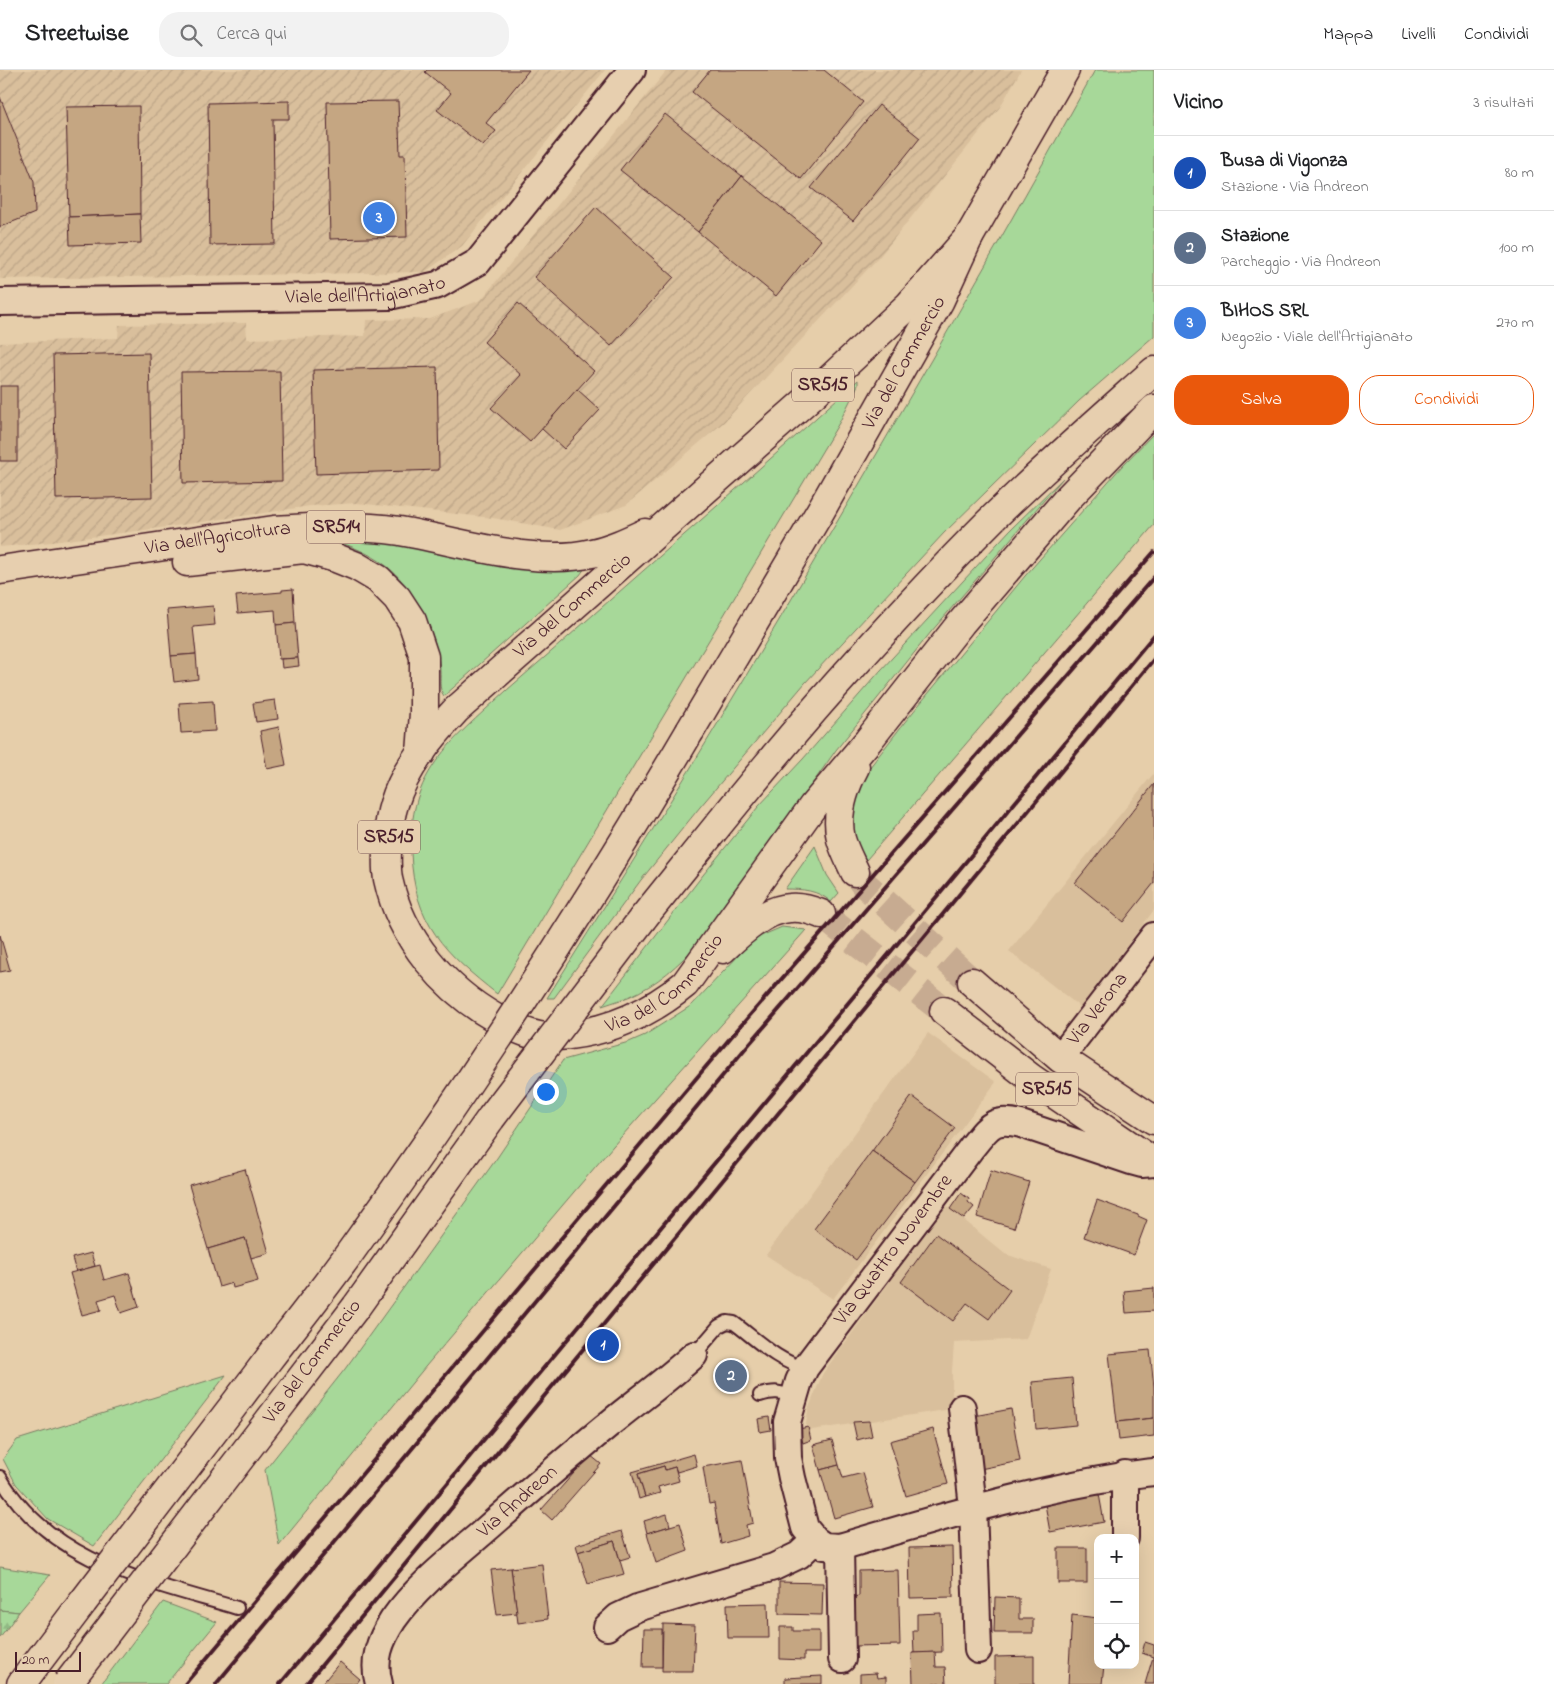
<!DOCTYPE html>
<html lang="it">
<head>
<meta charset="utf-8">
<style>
  body { margin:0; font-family:"Indie Flower",sans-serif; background:#f2f2f2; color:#202124 }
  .controls { position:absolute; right:15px; bottom:15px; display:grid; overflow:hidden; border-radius:10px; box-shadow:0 5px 20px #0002 }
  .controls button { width:45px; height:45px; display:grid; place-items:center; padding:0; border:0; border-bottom:1px solid #e0e0e0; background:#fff; color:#202124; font:25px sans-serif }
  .scale { position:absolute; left:15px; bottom:12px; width:66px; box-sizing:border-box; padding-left:5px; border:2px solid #4a1f2b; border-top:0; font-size:14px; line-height:18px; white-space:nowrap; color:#4a1f2b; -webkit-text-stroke:4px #e7cfaf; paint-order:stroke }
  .you { position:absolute; left:545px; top:1021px; width:18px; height:18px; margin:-12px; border:4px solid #fff; border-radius:50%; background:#1a73e8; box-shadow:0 0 0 8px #1a73e833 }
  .badge { display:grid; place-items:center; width:32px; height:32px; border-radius:50%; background:#ea580c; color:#fff; font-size:16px; font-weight:700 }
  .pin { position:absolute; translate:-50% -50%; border:2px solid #fff; box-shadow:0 1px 5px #0006 }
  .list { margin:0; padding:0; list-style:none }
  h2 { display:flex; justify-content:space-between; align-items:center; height:65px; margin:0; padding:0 20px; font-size:21px }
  h2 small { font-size:16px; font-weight:400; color:#757577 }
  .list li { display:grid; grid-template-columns:32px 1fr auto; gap:15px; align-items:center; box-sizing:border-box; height:75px; padding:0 20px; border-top:1px solid #e0e0e0 }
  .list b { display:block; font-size:19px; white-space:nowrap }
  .list p { margin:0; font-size:16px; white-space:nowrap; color:#757577 }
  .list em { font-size:16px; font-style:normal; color:#757577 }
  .actions { display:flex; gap:10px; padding:15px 20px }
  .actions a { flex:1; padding:11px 0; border:1px solid #ea580c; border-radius:20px; text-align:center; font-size:18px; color:#ea580c }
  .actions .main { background:#ea580c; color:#fff }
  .icon { flex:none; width:28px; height:28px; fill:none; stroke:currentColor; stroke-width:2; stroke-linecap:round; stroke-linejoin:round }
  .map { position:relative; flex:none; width:1154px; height:1614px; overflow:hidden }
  header { display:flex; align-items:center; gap:30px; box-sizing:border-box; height:70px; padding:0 25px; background:#fff; border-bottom:1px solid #e0e0e0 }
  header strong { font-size:24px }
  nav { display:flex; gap:28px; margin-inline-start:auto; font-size:18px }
  .search { width:350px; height:45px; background:#f2f2f2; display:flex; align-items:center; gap:12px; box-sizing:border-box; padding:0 18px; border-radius:20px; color:#757577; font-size:19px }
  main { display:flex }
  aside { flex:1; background:#fff }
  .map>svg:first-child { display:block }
  .built { fill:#d9bf9c }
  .industrial { fill:url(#industrial-furrows) }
  .grass { fill:#a7d899; stroke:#787c62 }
  .forest { fill:url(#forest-firs); stroke:#787c62 }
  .building { fill:#c5a682; stroke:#4a1f2b }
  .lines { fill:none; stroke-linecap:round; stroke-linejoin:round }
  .primary-tunnel { stroke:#c7ab91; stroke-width:28; stroke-dasharray:28 14; stroke-linecap:butt }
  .service-casing { stroke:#4a1f2b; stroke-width:16 }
  .minor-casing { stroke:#4a1f2b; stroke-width:30 }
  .primary-casing { stroke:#4a1f2b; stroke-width:31 }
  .trunk-casing { stroke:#4a1f2b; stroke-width:31 }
  .service { stroke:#e7cfaf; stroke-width:12 }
  .minor { stroke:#e7cfaf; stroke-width:26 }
  .primary { stroke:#e7cfaf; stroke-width:28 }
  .trunk { stroke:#e7cfaf; stroke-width:28 }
  .rail { stroke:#4a1f2b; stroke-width:4 }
  .trunk-bridge-casing { stroke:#4a1f2b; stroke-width:31; stroke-linecap:butt }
  .trunk-bridge { stroke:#e7cfaf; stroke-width:28 }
  .labels { text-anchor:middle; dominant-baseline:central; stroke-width:4; stroke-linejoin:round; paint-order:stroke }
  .shield { fill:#e7cfaf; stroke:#795453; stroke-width:1 }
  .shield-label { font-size:19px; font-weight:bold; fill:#4a1f2b }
  .street-label { font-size:20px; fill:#4a1f2b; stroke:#e7cfaf }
</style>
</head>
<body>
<header>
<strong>Streetwise</strong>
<div class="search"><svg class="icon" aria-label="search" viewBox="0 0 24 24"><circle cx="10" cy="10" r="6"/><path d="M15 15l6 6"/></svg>Cerca qui</div>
<nav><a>Mappa</a><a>Livelli</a><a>Condividi</a></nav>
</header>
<main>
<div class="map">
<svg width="1154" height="1614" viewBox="0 0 1154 1614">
  <defs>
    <pattern id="industrial-furrows" width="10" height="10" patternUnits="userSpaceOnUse" patternTransform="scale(1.25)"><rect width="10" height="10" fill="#d9bf9c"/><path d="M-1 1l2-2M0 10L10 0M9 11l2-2" fill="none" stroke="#bca487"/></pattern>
    <pattern id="forest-firs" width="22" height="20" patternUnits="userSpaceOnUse" patternTransform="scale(1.25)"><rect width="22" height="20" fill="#a7d899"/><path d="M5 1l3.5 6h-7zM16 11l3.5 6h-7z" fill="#91b984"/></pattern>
  </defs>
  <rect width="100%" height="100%" fill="#e6ceaa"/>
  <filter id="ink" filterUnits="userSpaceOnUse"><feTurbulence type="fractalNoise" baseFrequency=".02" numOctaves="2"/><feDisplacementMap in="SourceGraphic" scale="10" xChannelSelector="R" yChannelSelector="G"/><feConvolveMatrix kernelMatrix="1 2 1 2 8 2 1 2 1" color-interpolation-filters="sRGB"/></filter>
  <g filter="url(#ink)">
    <g class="built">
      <path d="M 1154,703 L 1154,840 L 1080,937 L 1009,881 Z"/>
      <path d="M 928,963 L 996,1012 L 833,1229 L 766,1185 Z"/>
      <path d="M 946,1135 L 1005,1184 L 1051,1199 L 1026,1269 L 954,1273 L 952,1301 L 952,1339 L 805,1361 L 808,1340 L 823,1303 Z"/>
    </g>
    <g class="industrial">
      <path d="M 0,0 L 605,0 L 462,176 L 425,202 L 0,209 Z"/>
      <path d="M 667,0 L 1021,0 L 1000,37 L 880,186 L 724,352 L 626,435 L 560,460 L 493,448 L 357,433 L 310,436 L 175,456 L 52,472 L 0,477 L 0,273 L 118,268 L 119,255 L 246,253 L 247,269 L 365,266 L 366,250 L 430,249 L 481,230 Z"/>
    </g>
    <g class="grass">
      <path d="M 1095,0 L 1154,0 L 1154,266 L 1079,331 L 944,463 L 805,613 L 700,737 L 641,810 L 554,928 L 547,928 C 602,840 657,754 710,666 C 842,446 971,224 1095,0 Z"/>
      <path d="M 858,310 L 858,315 L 839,353 L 497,924 C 445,883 414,854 411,783 C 410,763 413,739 420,721 C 433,687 460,663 485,640 C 515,612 547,586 577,559 C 671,476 766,394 858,310 Z"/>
      <path d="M 1154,363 L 1154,455 L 861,796 L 850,748 L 863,706 L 904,653 L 1025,506 L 1122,396 Z"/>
      <path d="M 1063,408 L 931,562 L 836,680 L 707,864 C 687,886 666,908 639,922 C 628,928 614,932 602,936 L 699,810 L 758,737 L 803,689 L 881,600 L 1010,460 Z"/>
      <path d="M 351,467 L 556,499 L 585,498 L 580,505 L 444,626 C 438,618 441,610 440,600 C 440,594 438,588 437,582 C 434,567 429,556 422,542 C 399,498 376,484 330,469 Z"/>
      <path d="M 815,776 L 827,805 L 839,823 L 831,832 C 818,820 802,819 785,819 Z"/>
      <path d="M 782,857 L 806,860 L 613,1076 L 426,1296 L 279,1475 L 265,1400 L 345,1299 L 497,1088 L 563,990 L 629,972 L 645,965 L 692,935 L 754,869 Z"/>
      <path d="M 226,1305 L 94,1476 L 48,1449 L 16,1414 L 3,1389 L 17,1370 Z"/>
      <path d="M 0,1497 L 50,1505 L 19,1542 L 0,1540 Z"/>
      <path d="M 163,1532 L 217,1552 L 166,1614 L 101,1614 Z"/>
    </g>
    <path class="forest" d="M 0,1540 L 19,1542 L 0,1568 Z"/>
    <g class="building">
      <path d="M 427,0 L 529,0 L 486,53 L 496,61 L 483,76 L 437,40 L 451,23 L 425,2 Z"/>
      <path d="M 710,0 L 824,0 L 863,32 L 801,109 L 692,22 Z"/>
      <path d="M 0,27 L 34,112 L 35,143 L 0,157 Z"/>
      <path d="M 289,31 L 289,49 L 273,49 L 275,174 L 210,175 L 208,33 Z"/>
      <path d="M 398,31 L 400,85 L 405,85 L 407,167 L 330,169 L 327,32 Z"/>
      <path d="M 879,35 L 920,68 L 853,151 L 811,118 Z"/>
      <path d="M 139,36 L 140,144 L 69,147 L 66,37 Z"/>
      <path d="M 665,44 L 742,106 L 698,162 L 620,100 Z"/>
      <path d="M 742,106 L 821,170 L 776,226 L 698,162 Z"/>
      <path d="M 596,137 L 674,207 L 611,276 L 534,207 Z"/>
      <path d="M 140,144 L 141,173 L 70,175 L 69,147 Z"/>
      <path d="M 518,233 L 594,301 L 530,372 L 491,338 L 521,305 L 484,272 Z"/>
      <path d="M 149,283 L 152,427 L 56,429 L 53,285 Z"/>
      <path d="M 437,297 L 439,400 L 316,404 L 313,300 Z"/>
      <path d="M 280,301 L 282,411 L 183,413 L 181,302 Z"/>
      <rect x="0" y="316" width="17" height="75"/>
      <path d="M 577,319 L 600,340 L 564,379 L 542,359 Z"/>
      <path d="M 293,519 L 295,553 L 276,555 L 275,540 L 238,543 L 236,526 L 282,522 L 282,520 Z"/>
      <path d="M 213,536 L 215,555 L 193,557 L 196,584 L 171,586 L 167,540 Z"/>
      <path d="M 295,553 L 298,588 L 279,589 L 276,555 Z"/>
      <path d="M 196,584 L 198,609 L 174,612 L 171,586 Z"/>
      <path d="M 298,588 L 299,596 L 282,598 L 281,589 Z"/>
      <path d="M 275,630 L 278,649 L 256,652 L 253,633 Z"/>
      <path d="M 213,631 L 215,661 L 181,663 L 179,633 Z"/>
      <path d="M 279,657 L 286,695 L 267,699 L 260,661 Z"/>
      <path d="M 1154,714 L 1154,813 L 1123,852 L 1075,813 Z"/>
      <path d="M 0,865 L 10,900 L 0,902 Z"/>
      <path d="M 912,1026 L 955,1058 L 915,1112 L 872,1081 Z"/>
      <path d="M 872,1081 L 915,1112 L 856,1190 L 814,1159 Z"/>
      <path d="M 245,1099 L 269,1183 L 251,1188 L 245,1168 L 208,1179 L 189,1115 Z"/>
      <path d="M 991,1100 L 1029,1112 L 1014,1158 L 977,1147 Z"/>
      <path d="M 961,1123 L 969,1129 L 968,1132 L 974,1137 L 964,1149 L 950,1139 Z"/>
      <path d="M 1097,1130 L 1138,1145 L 1138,1146 L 1147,1150 L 1134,1185 L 1084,1167 Z"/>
      <path d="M 936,1164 L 1010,1220 L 989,1249 L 967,1233 L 953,1251 L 901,1212 Z"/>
      <path d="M 245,1168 L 258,1211 L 233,1218 L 232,1213 L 219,1217 L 208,1179 Z"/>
      <path d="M 91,1183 L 95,1196 L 76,1202 L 72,1188 Z"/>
      <path d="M 100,1195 L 104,1210 L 129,1203 L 139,1237 L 121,1243 L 115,1225 L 98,1230 L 101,1240 L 82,1245 L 70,1203 Z"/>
      <path d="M 1154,1218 L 1154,1241 L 1126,1243 L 1124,1221 Z"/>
      <path d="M 1150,1280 L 1154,1317 L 1154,1348 L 1117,1352 L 1109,1284 Z"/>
      <path d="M 1072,1308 L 1076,1355 L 1036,1359 L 1032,1312 Z"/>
      <path d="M 1011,1339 L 1020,1391 L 980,1399 L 974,1346 Z"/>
      <path d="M 769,1347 L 771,1360 L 760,1362 L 758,1349 Z"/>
      <path d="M 1154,1348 L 1154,1366 L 1119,1370 L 1117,1352 Z"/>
      <path d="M 869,1351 L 872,1366 L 857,1370 L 853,1352 Z"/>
      <path d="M 808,1357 L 811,1370 L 803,1373 L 799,1359 Z"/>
      <path d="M 933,1359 L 948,1414 L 906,1426 L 890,1371 Z"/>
      <path d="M 832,1370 L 839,1395 L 820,1400 L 813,1375 Z"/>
      <path d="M 694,1384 L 697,1396 L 677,1402 L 675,1397 L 665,1400 L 664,1396 L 638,1404 L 645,1427 L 639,1429 L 632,1402 Z"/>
      <path d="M 590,1385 L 601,1394 L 552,1450 L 541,1440 Z"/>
      <path d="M 742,1390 L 753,1453 L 746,1455 L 748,1466 L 721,1474 L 714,1433 L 709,1434 L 703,1397 Z"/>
      <path d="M 839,1395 L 843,1408 L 863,1403 L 873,1437 L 834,1448 L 820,1400 Z"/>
      <path d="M 664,1396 L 665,1400 L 675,1397 L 679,1411 L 658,1417 L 660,1423 L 645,1427 L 638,1404 Z"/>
      <path d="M 1099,1424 L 1104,1452 L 1050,1462 L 1045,1434 Z"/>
      <path d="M 667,1444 L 670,1456 L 647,1463 L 644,1451 Z"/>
      <path d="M 680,1453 L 688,1481 L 656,1493 L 647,1463 Z"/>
      <path d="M 622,1461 L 630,1487 L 620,1490 L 614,1471 L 578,1482 L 576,1475 Z"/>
      <path d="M 614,1471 L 624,1504 L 588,1514 L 578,1482 Z"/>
      <path d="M 952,1477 L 953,1527 L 910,1528 L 909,1478 Z"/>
      <rect x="1058" y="1478" width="29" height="35"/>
      <path d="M 542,1494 L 548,1549 L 518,1553 L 511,1498 Z"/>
      <path d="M 511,1498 L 517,1543 L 497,1545 L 491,1500 Z"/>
      <path d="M 898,1500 L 900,1575 L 853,1576 L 852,1527 L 859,1526 L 859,1501 Z"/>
      <path d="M 779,1512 L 823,1513 L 822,1545 L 779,1544 Z"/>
      <path d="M 995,1527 L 1019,1528 L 1019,1549 L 1033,1549 L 1033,1563 L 994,1563 Z"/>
      <path d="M 768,1533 L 769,1568 L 728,1568 L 727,1534 Z"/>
      <path d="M 941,1543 L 942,1582 L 914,1583 L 913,1561 L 917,1561 L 917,1544 Z"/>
      <path d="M 1072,1545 L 1098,1548 L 1098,1595 L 1104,1595 L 1102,1614 L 1068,1614 Z"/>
      <path d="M 663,1554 L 695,1555 L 693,1601 L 662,1601 Z"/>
      <path d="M 780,1557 L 793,1557 L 793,1561 L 819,1561 L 819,1583 L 804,1583 L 804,1590 L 780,1589 Z"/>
      <path d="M 644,1559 L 662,1559 L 662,1597 L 643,1597 Z"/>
      <path d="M 1145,1572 L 1154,1575 L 1154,1614 L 1145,1614 L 1153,1587 L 1142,1583 Z"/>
      <path d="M 935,1582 L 936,1597 L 945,1597 L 946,1614 L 913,1614 L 912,1583 Z"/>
      <path d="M 1034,1586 L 1034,1614 L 995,1614 L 995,1587 Z"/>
      <path d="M 340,1592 L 360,1609 L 356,1614 L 322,1614 Z"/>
      <path d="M 876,1603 L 877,1608 L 886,1607 L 886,1614 L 860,1614 L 860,1604 Z"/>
      <path d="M 822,1606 L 822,1614 L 785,1614 L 785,1608 Z"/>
    </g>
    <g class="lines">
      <g class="primary-tunnel">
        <path d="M 855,802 L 864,814 L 972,912"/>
        <path d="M 821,844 L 944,941"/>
      </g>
      <g class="service-casing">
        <g id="service">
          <path d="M 696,1288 L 694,1285 L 719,1256 L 727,1252 L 734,1253 C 756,1269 778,1292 805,1298"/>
          <path d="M 760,1325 C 774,1321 781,1321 793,1328"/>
          <path d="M 0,1407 C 50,1493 150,1512 237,1538"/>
        </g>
      </g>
      <g class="minor-casing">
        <g id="minor">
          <path id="s1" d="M 0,232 L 389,226 L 438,215 L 478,192 L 632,0"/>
          <path id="s2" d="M 1060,988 L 1154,866"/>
          <path d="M 1154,1093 L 1142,1094 L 1131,1091 L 1021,1054 C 993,1047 989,1056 972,1077 L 805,1298 L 799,1311 L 787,1352 L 788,1388 L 792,1408 L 805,1458 L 815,1470 L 824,1476 L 840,1477 C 914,1455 988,1433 1064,1417 C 1094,1411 1123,1405 1154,1402"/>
          <path d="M 962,1338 L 973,1437 L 978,1580"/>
          <path d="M 1125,1404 L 1125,1468"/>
          <path d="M 840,1477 L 842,1589"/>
          <path d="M 607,1557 L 618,1547 L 637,1538 L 774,1497 L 799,1485 L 815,1470"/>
          <path id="s3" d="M 379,1614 C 372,1590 380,1570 393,1550 C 415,1518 453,1488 482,1463 C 524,1426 566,1389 609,1354 C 637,1331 667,1310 694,1285"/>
        </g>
      </g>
      <g class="primary-casing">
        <g id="primary">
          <path id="s4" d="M 1065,0 L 969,167 L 909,235 L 817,321 L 456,640 C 431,667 405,698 394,734 C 388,752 385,791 388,809 C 401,869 445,920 497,949 C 510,956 524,963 539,966 C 549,968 559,966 569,965 C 613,960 651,942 685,914 L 813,736 L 868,671 L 961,553 L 1069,427 L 1154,339"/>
          <path d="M 187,492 L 304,479 L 336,488 L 356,496 L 378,509 L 397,528 L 412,551 L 424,587 L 424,643 L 421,683"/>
          <path id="s5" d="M 0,500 L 274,460 C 316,457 358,455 400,461 C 458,471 534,497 592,483 C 611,479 628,471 645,463"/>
          <path d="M 855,802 C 850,791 844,780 841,769 C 835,744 844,718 855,697"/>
          <path d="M 723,879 C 740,863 765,839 790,838 C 801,837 811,840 821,844"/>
          <path d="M 972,912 L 1060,988 L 1154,1050"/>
          <path d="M 944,941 L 1031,1008 L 1154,1092"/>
        </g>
      </g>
      <g class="trunk-casing">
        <g id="trunk">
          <path id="s6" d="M 690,661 L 821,440 L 940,230 L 969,167"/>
          <path d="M 643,848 C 712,763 780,676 854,595 C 898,546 943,498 989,452 C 1042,400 1098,351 1154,301"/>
          <path d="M 356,1237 L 491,1048"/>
          <path d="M 21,1614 L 83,1532"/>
        </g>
      </g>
      <use href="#service" class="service"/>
      <use href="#minor" class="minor"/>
      <use href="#primary" class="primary"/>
      <use href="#trunk" class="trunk"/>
      <g class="rail">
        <path d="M 185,1614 L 731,967 L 1154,482"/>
        <path d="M 216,1614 L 744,980 L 1154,507"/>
        <path d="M 280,1614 C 570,1264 864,916 1154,565"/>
        <path d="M 306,1614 L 1154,589"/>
      </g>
      <g class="trunk-bridge-casing">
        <g id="trunk-bridge">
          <path d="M 491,1048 L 643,848"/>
          <path d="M 83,1532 C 145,1451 207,1371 268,1290 C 295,1255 323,1220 349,1184 C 471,1015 584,841 690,661"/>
          <path d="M 67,1614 L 356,1237"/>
        </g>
      </g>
      <use href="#trunk-bridge" class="trunk-bridge"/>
    </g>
  </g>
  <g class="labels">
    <g class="shield">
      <rect x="792" y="298.5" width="62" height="33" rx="4"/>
      <rect x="307" y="440.5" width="58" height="33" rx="4"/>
      <rect x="358" y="750.5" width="62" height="33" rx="4"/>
      <rect x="1016" y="1002.5" width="62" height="33" rx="4"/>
    </g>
    <g class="shield-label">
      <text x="823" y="315">SR515</text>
      <text x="336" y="457">SR514</text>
      <text x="389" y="767">SR515</text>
      <text x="1047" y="1019">SR515</text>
    </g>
    <g class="street-label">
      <text stroke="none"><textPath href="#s1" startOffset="366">Viale dell'Artigianato</textPath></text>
      <text stroke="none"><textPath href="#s6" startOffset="426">Via del Commercio</textPath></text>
      <text stroke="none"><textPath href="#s5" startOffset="220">Via dell'Agricoltura</textPath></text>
      <text transform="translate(573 536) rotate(-41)">Via del Commercio</text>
      <text stroke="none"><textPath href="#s4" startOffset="1451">Via del Commercio</textPath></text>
      <text stroke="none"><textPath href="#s2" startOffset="62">Via Verona</textPath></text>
      <text transform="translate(894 1180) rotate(-53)">Via Quattro Novembre</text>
      <text transform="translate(313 1292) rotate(-53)">Via del Commercio</text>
      <text stroke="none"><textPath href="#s3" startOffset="240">Via Andreon</textPath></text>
    </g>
  </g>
</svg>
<div class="controls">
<button>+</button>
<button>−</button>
<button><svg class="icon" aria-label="locate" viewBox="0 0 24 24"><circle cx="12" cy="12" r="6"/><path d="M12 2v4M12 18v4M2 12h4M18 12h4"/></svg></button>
</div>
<div class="scale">20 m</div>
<div class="you"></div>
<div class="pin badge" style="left:603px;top:1275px;background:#1a4fb4">1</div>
<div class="pin badge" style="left:731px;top:1306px;background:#5c6f8a">2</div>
<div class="pin badge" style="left:379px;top:148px;background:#3f7fe0">3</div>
</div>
<aside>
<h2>Vicino<small>3 risultati</small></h2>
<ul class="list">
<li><span class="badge" style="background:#1a4fb4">1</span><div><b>Busa di Vigonza</b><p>Stazione · Via Andreon</p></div><em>80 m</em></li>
<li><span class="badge" style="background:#5c6f8a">2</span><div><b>Stazione</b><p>Parcheggio · Via Andreon</p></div><em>100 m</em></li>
<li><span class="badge" style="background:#3f7fe0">3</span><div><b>BIHOS SRL</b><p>Negozio · Viale dell'Artigianato</p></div><em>270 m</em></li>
</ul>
<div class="actions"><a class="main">Salva</a><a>Condividi</a></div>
</aside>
</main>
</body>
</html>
